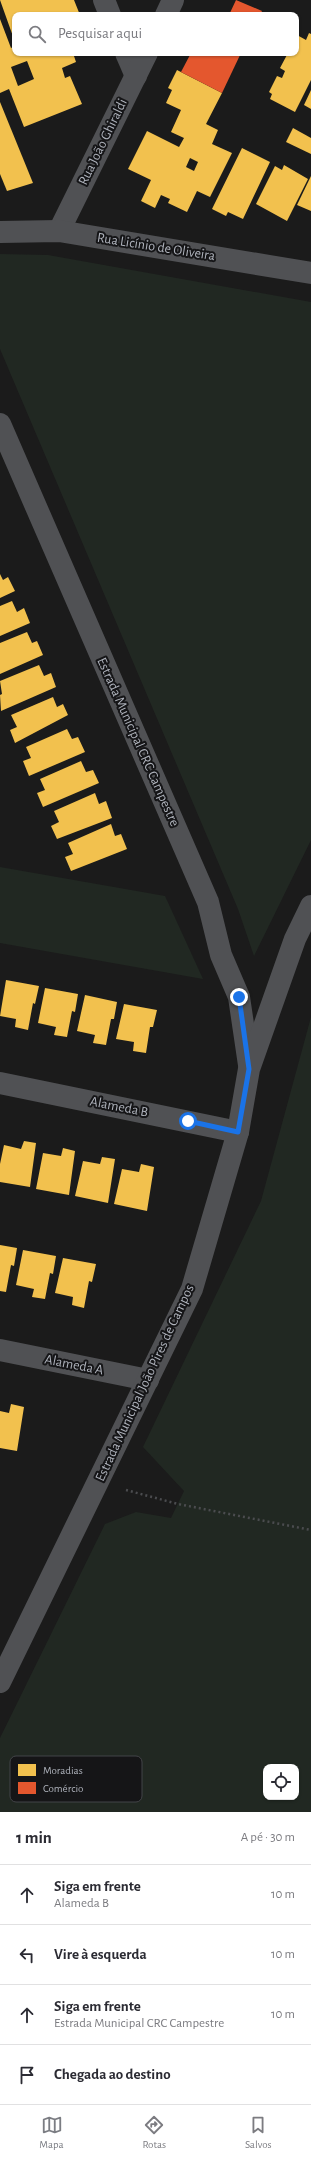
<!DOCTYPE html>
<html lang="pt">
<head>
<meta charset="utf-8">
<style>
  body { margin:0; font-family:"Alegreya Sans",sans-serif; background:#f2f2f3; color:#2b2b33 }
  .controls { position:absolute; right:12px; bottom:12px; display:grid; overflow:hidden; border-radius:8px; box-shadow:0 1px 3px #0004 }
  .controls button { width:36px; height:36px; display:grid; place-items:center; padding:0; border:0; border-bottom:1px solid #e1e1e2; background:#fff; color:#2b2b33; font:20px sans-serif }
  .stop { position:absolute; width:12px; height:12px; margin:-9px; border:3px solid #1a73e8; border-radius:50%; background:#fff }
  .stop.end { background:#1a73e8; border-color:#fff; box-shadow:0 1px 4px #0008 }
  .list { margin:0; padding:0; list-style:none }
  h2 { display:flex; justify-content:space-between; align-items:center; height:52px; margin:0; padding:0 16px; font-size:17px }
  h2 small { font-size:13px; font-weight:400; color:#7c7c81 }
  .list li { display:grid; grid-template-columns:26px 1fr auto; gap:12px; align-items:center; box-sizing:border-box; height:60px; padding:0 16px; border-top:1px solid #e1e1e2 }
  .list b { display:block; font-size:15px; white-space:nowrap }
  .list p { margin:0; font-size:13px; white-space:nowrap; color:#7c7c81 }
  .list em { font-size:13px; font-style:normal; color:#7c7c81 }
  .icon { flex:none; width:22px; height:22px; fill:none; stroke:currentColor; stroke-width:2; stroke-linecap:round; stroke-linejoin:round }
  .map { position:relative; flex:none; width:311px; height:1812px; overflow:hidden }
  .search { position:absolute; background:#fff; box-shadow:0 1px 3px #0004; left:12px; right:12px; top:12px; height:44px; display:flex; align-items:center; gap:10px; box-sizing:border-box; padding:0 14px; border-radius:8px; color:#7c7c81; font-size:15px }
  .sheet { height:292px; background:#fff }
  nav { display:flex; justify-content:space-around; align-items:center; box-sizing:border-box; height:56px; border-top:1px solid #e1e1e2; background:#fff; font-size:11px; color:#7c7c81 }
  nav a { display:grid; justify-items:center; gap:2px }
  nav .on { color:#7b7d83 }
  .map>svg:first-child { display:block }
  .green { fill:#212822; fill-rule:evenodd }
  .homes { fill:#f2c14e; fill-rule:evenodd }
  .shops { fill:#e4572e }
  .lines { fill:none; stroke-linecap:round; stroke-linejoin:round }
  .path { stroke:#4b4c4f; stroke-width:2.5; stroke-dasharray:2 3; stroke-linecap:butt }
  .minor { stroke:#505154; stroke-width:22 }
  .route { stroke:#1a73e8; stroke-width:5 }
  .labels { text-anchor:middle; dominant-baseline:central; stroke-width:4; stroke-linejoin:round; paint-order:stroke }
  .street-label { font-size:14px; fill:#aeb2bb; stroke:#151517 }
  .key { fill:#151517; stroke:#434448; stroke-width:1 }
  .key-label { font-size:11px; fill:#aeb2bb }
</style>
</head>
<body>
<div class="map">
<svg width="311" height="1812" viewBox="0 0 311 1812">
  <rect width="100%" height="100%" fill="#1b1b1b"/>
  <g class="green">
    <path d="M 0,254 L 48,255 L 311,302 L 311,840 L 254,956 L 238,909 L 0,349 Z"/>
    <path d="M 0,867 L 165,896 L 203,979 L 0,943 Z"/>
    <path d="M 311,1017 L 311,1812 L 0,1812 L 0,1738 L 105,1524 L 136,1512 L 171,1518 L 184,1491 L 143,1447 L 261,1201 ZM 266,1767 L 296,1767 L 296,1797 L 266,1797 Z"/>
  </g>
  <g class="homes">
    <path d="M 0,0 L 74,0 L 80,15 L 15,15 L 15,42 Z"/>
    <path d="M 0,19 L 11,48 L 15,46 L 15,53 L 73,53 L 76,62 L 62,68 L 65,78 L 70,76 L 82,104 L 24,127 L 9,89 L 0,93 ZM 27,61 L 34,79 L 18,86 L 11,67 Z"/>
    <path d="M 309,33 L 311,34 L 311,80 L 295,112 L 270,99 L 272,94 L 269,92 L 277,76 L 282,78 L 285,71 L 280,68 L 288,53 L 296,53 L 297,35 L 306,40 Z"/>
    <path d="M 177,70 L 222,93 L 206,124 L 218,130 L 212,144 L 232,153 L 210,197 L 197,191 L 187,212 L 168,203 L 170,199 L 161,195 L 155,208 L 141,201 L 151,180 L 128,169 L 147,131 L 179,147 L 184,138 L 171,132 L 181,110 L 166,103 L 172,90 L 168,88 ZM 190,158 L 198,162 L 194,171 L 186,167 Z"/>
    <path d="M 311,90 L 311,109 L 304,105 Z"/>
    <path d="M 0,102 L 33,183 L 7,191 L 0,174 Z"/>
    <path d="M 293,128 L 311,138 L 311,154 L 286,142 Z"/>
    <path d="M 242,148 L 270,162 L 243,219 L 228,212 L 226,216 L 212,209 Z"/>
    <path d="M 284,165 L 308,179 L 287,221 L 256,204 L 275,166 L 282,170 Z"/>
    <path d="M 311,176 L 311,211 L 297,205 Z"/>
    <path d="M 0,574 L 3,580 L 8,577 L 15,591 L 0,598 Z"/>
    <path d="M 12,601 L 17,612 L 24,608 L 30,623 L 0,636 L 0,606 Z"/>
    <path d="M 27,632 L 32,643 L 37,641 L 43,655 L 0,674 L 0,643 Z"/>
    <path d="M 39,665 L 44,676 L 51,673 L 56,687 L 1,711 L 0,695 L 2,694 L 0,681 Z"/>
    <path d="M 53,697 L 57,707 L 63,704 L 68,715 L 15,743 L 10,730 L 17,727 L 11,715 Z"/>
    <path d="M 67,729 L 72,739 L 78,737 L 85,752 L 29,776 L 23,761 L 31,758 L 26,747 Z"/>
    <path d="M 81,761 L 86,772 L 93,770 L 99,783 L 43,807 L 37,793 L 45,790 L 40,779 Z"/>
    <path d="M 95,793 L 99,804 L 106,801 L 112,818 L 57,839 L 51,826 L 59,822 L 54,811 Z"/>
    <path d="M 111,824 L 115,836 L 121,834 L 127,849 L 71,871 L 65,857 L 73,854 L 68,843 Z"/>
    <path d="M 6,980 L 39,986 L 35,1004 L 33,1003 L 28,1030 L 15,1027 L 16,1019 L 0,1016 Z"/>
    <path d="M 45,988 L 78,994 L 75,1012 L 72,1011 L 67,1037 L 54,1035 L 56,1027 L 38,1023 Z"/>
    <path d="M 85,995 L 117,1002 L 114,1019 L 111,1019 L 106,1045 L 93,1043 L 95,1035 L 77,1031 Z"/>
    <path d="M 124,1004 L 157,1010 L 153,1027 L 150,1027 L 146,1053 L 133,1051 L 134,1042 L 116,1039 Z"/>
    <path d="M 24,1141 L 36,1143 L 30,1187 L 0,1182 L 0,1164 L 4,1145 L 21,1149 Z"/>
    <path d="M 63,1148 L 75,1151 L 69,1195 L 36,1189 L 43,1153 L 61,1156 Z"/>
    <path d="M 102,1157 L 115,1159 L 108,1203 L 75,1196 L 83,1161 L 100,1164 Z"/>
    <path d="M 141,1164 L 154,1167 L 147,1211 L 114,1204 L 122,1169 L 139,1172 Z"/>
    <path d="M 0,1245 L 17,1248 L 14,1266 L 11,1265 L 6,1292 L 0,1291 Z"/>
    <path d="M 23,1250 L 56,1256 L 53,1274 L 50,1273 L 45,1299 L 32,1297 L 34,1289 L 16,1285 Z"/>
    <path d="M 63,1258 L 96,1264 L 92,1282 L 89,1281 L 84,1308 L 72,1305 L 73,1297 L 55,1293 Z"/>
    <path d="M 11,1404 L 24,1407 L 17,1451 L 0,1448 L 0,1411 L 9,1413 Z"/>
  </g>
  <g class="shops">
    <path d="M 236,0 L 262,11 L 260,15 L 229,15 Z"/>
    <path d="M 191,53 L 241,53 L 222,93 L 181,72 Z"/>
  </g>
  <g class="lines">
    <path class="path" d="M 126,1490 L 178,1504 L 311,1530"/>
    <g class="minor">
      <path d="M 104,0 L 110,15"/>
      <path d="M 166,15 L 173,0"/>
      <path d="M 126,53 L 136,76"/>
      <path d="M 59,231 L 147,53"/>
      <path d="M 0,232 L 59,231 L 311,273"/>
      <path d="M 0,424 L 208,902 L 221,955 L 239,997 L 249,1065"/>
      <path d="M 0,1083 L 238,1132"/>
      <path d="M 0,1350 L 148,1380"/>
      <path d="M 0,1682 L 192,1289 L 238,1132 L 249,1069 L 295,939 L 311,906"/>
    </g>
  </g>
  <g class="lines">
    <path class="route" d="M 188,1121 L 238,1132 L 249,1069 L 239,997"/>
  </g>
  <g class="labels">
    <g class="street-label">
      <text transform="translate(103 142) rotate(-64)">Rua João Ghiraldi</text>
      <text transform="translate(156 247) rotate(9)">Rua Licínio de Oliveira</text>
      <text transform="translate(138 742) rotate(66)">Estrada Municipal CRC Campestre</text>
      <text transform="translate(119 1107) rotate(11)">Alameda B</text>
      <text transform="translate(74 1365) rotate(11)">Alameda A</text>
      <text transform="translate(145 1383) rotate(-65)">Estrada Municipal João Pires de Campos</text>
    </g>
  </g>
  <rect x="10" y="1756" width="132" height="46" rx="6" class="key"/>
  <rect x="18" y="1764" width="18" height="12" fill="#f2c14e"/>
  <rect x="18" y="1782" width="18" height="12" fill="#e4572e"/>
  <g class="key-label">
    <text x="43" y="1774">Moradias</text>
    <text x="43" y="1792">Comércio</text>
  </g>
</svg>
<div class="controls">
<button><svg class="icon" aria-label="locate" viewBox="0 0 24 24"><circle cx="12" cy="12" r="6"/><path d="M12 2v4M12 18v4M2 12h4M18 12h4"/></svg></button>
</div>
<div class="stop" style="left:188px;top:1121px"></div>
<div class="stop end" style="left:239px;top:997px"></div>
<div class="search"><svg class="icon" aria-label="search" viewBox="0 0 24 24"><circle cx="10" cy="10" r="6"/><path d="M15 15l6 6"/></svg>Pesquisar aqui</div>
</div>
<section class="sheet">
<h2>1 min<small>A pé · 30 m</small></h2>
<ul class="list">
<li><svg class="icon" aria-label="ahead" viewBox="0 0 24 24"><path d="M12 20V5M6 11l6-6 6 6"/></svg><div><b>Siga em frente</b><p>Alameda B</p></div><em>10 m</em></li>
<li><svg class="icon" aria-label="left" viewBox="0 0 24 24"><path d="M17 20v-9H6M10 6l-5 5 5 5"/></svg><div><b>Vire à esquerda</b></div><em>10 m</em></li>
<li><svg class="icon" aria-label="ahead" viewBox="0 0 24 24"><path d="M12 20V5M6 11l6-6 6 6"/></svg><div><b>Siga em frente</b><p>Estrada Municipal CRC Campestre</p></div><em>10 m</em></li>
<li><svg class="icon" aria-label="arrive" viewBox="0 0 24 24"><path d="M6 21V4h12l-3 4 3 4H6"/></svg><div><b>Chegada ao destino</b></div></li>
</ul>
</section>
<nav>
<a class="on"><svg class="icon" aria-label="map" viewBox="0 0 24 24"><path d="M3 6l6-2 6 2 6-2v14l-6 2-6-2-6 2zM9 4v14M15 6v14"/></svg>Mapa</a>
<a><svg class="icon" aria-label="directions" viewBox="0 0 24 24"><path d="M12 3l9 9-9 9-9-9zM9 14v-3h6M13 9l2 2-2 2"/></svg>Rotas</a>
<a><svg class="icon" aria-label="saved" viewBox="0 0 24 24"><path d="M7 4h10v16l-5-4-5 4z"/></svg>Salvos</a>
</nav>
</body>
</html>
